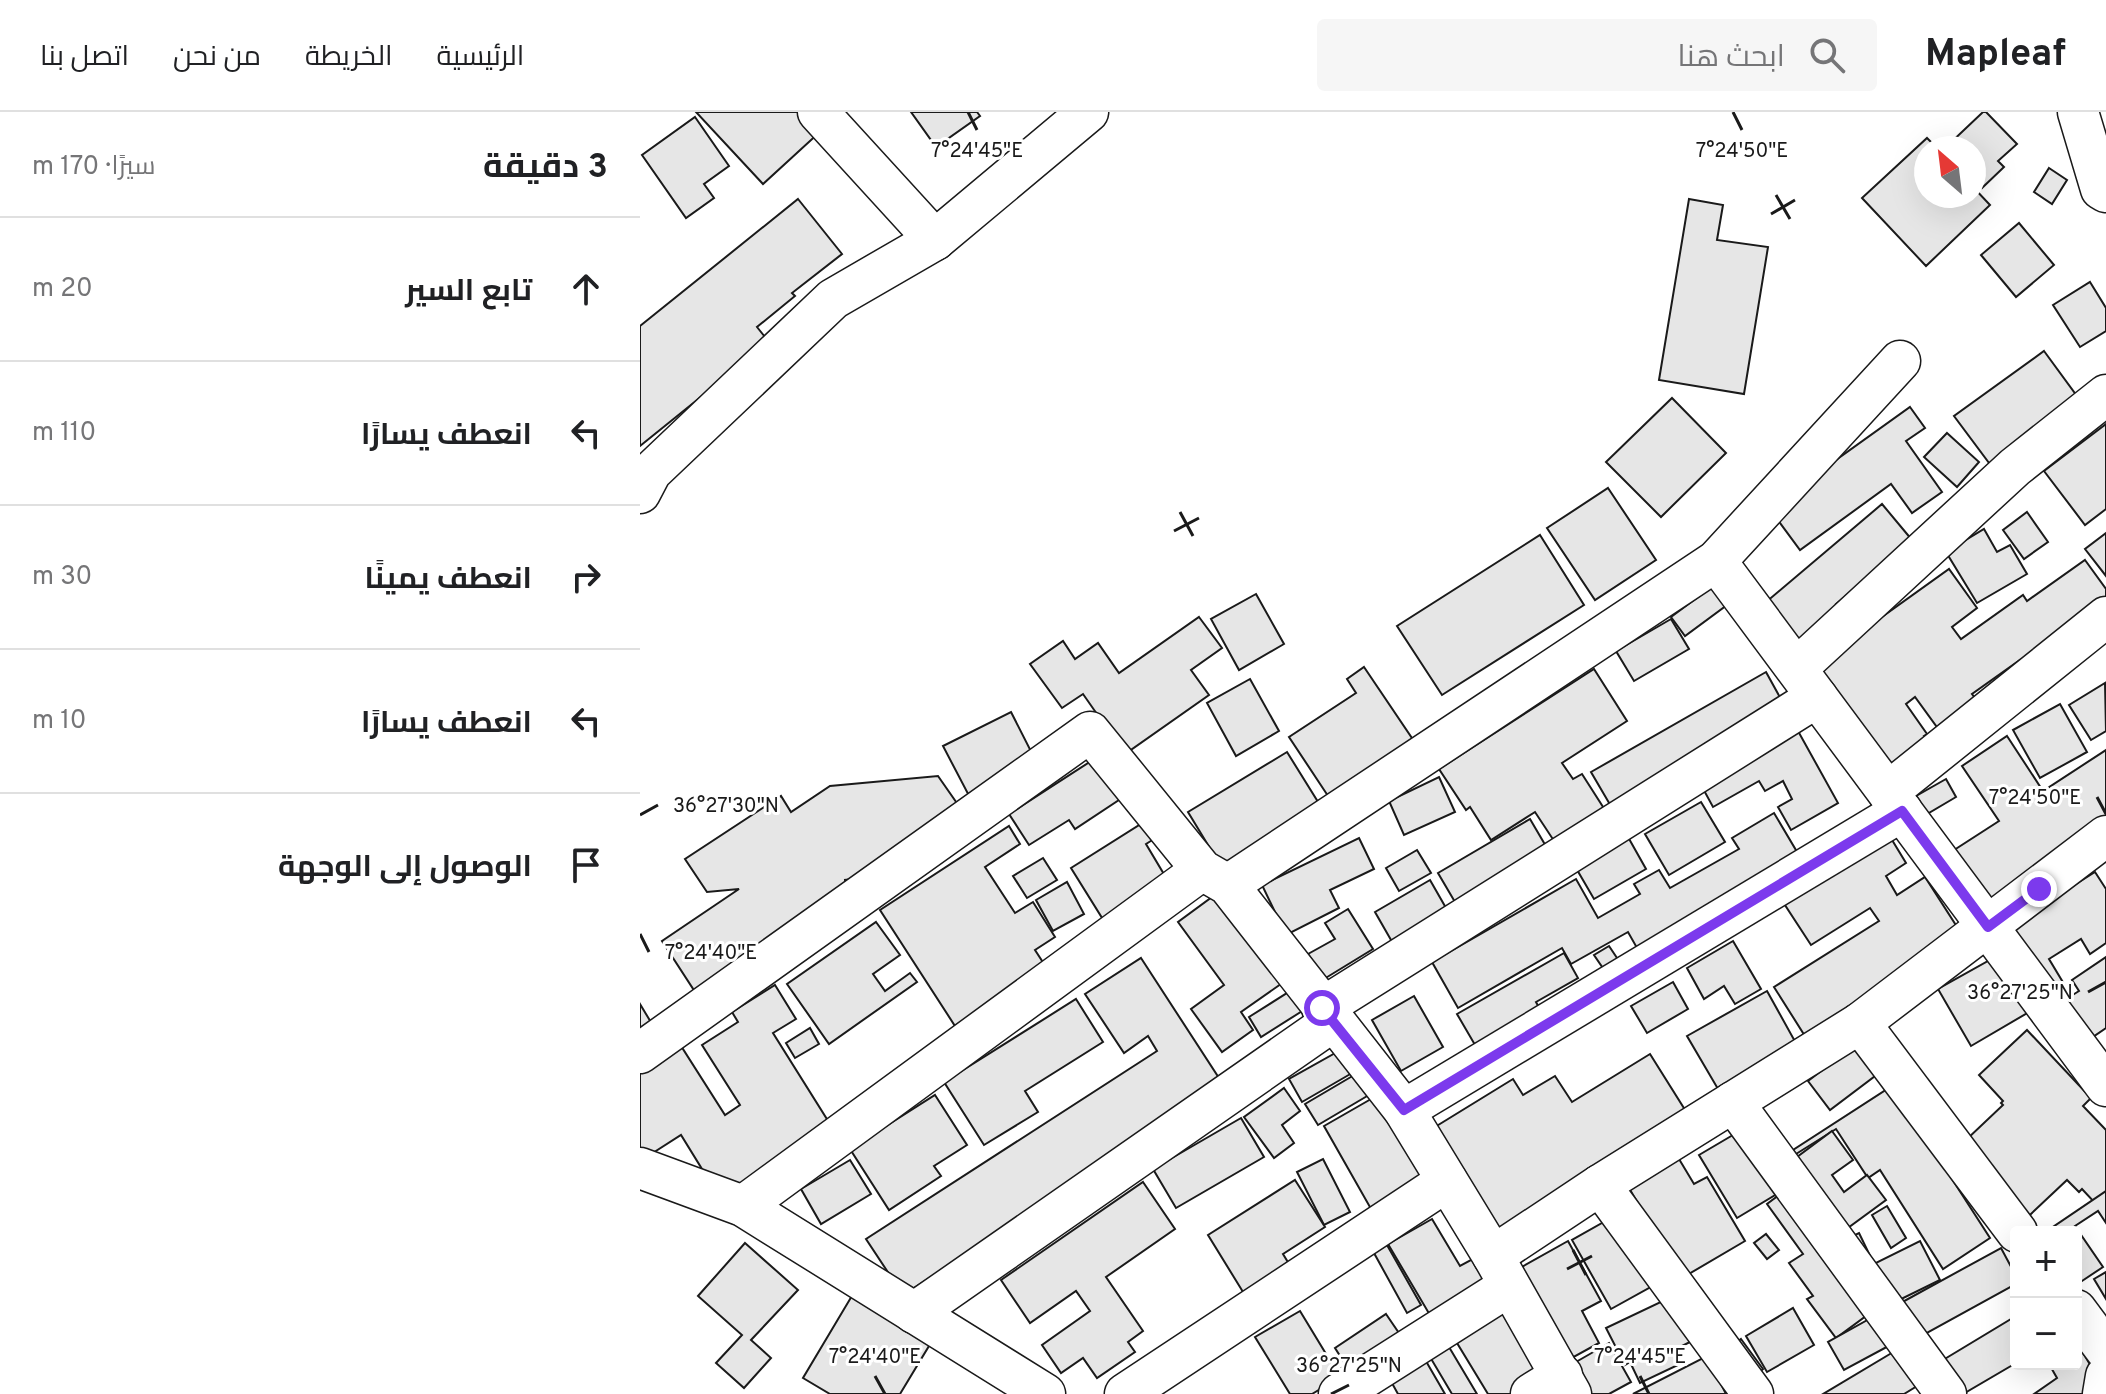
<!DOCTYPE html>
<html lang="ar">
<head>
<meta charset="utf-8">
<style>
  body { margin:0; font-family:Overpass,Cairo,sans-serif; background:#f6f6f6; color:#202124; direction:rtl }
  .controls { position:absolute; right:24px; bottom:24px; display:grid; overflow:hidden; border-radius:8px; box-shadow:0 8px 32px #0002 }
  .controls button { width:72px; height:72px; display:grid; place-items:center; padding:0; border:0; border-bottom:2px solid #e0e0e0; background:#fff; color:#202124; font:40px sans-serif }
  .compass { position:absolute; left:1274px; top:24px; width:72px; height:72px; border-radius:50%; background:#fff; box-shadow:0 8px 32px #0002; rotate:332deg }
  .stop { position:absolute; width:24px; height:24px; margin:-18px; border:6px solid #7c3aed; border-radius:50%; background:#fff }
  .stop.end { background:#7c3aed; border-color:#fff; box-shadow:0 2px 8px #0008 }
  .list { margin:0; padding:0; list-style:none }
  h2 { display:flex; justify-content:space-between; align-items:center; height:104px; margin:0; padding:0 32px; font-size:34px }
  h2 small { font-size:26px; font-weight:400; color:#757577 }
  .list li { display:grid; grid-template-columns:52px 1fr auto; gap:24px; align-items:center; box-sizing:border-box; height:144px; padding:0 32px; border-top:2px solid #e0e0e0 }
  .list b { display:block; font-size:30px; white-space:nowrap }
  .list em { font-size:26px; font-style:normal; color:#757577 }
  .icon { flex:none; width:44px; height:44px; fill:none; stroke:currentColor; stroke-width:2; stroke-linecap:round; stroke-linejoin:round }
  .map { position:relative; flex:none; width:1466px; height:1282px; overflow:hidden; direction:ltr }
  header { display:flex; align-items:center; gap:48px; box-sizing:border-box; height:112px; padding:0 40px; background:#fff; border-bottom:2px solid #e0e0e0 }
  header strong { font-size:38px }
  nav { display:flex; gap:44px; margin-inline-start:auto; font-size:28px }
  .search { width:560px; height:72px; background:#f6f6f6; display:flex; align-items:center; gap:20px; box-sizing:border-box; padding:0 28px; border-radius:8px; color:#757577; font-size:30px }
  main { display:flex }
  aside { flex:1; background:#fff }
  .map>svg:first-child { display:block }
  .building { fill:#e6e6e6; stroke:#1a1a1a; stroke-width:2 }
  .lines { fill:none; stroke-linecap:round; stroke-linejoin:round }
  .minor-casing { stroke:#1a1a1a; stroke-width:43 }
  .minor { stroke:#fff; stroke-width:40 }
  .route { stroke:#7c3aed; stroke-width:10 }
  .ticks { fill:none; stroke:#1a1a1a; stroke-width:3 }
  .ticks-label { font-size:20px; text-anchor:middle; fill:#1a1a1a; stroke:#fff; stroke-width:6; stroke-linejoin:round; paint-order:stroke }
</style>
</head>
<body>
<header>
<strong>Mapleaf</strong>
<div class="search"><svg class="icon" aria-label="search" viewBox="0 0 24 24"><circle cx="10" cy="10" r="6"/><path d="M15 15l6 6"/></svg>ابحث هنا</div>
<nav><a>الرئيسية</a><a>الخريطة</a><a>من نحن</a><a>اتصل بنا</a></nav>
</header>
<main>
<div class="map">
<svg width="1466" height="1282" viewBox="0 0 1466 1282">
  <rect width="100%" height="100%" fill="#fff"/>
  <g class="building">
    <path d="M 56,0 L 165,0 L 182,18 L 123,72 Z"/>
    <path d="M 271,0 L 337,0 L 340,4 L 296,35 Z"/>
    <path d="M 1343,0 L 1346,0 L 1377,32 L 1358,49 L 1364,55 L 1342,76 L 1334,67 L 1334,36 L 1305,36 Z"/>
    <path d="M 55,5 L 89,54 L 64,72 L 74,86 L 46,106 L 2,43 Z"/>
    <path d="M 1287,26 L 1297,36 L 1286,36 L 1286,84 L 1334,84 L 1334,76 L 1350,93 L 1286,154 L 1222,86 Z"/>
    <path d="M 1409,56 L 1427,68 L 1412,92 L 1394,80 Z"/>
    <path d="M 158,87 L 202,142 L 152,181 L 155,184 L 117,215 L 129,230 L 0,334 L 0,214 Z"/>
    <path d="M 1049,87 L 1083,93 L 1077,128 L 1128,135 L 1104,282 L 1019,268 Z"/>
    <path d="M 1379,111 L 1414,153 L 1376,185 L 1341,143 Z"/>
    <path d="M 1450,170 L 1466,196 L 1466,219 L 1440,235 L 1413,193 Z"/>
    <path d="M 1404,239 L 1442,291 L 1361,367 L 1314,304 Z"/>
    <path d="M 1032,286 L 1086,341 L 1021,405 L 966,350 Z"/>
    <path d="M 1270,295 L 1285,316 L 1266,329 L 1302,380 L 1272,401 L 1251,372 L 1160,438 L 1129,396 Z"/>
    <path d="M 1466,312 L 1466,397 L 1445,413 L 1404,359 Z"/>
    <path d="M 1307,321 L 1339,350 L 1317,375 L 1284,345 Z"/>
    <path d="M 968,376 L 1016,448 L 955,488 L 907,416 Z"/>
    <path d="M 1242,392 L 1272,428 L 1196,492 L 1214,512 L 1167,552 L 1119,496 Z"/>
    <path d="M 1387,400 L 1408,430 L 1384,447 L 1363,418 Z"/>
    <path d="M 1344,417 L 1357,440 L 1370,433 L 1387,462 L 1337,491 L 1306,440 Z"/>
    <path d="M 1466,421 L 1466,464 L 1445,437 Z"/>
    <path d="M 900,423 L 944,493 L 802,583 L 757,514 Z"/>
    <path d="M 1445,448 L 1466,477 L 1466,517 L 1394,568 L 1380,548 L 1332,582 L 1349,605 L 1310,633 L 1275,585 L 1266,592 L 1287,622 L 1284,624 L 1299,644 L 1256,675 L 1168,558 L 1309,457 L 1337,496 L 1312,515 L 1321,527 L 1383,483 L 1387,489 Z"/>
    <path d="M 1073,474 L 1087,493 L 1045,524 L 1031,505 Z"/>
    <path d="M 616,482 L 644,532 L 599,558 L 571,507 Z"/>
    <path d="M 559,505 L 582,536 L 551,558 L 569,583 L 485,642 L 443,582 L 422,596 L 390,552 L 423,529 L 435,547 L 458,531 L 479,561 Z"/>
    <path d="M 1031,507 L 1049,537 L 994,569 L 976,539 Z"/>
    <path d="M 724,555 L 782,641 L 694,693 L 649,625 L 716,581 L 707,567 Z"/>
    <path d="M 954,557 L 987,609 L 922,651 L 933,667 L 942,662 L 972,709 L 922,741 L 895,700 L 851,728 L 830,695 L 826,698 L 799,657 Z"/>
    <path d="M 1126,560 L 1153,609 L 979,708 L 951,660 Z"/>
    <path d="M 610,567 L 639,619 L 596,644 L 567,591 Z"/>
    <path d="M 1465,571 L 1466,619 L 1451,628 L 1429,593 Z"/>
    <path d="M 1420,592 L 1447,640 L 1400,666 L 1373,618 Z"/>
    <path d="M 371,600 L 404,665 L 337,699 L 303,634 Z"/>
    <path d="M 1158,619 L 1198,691 L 1151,718 L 1138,695 L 1152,687 L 1143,669 L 1125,679 L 1119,669 L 1073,695 L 1061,673 Z"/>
    <path d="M 1367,624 L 1403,679 L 1466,638 L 1466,718 L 1330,807 L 1294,751 L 1359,709 L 1322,654 Z"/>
    <path d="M 647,640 L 688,706 L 588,766 L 548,700 Z"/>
    <path d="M 462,642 L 488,682 L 435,717 L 429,708 L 389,733 L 369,702 Z"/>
    <path d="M 298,664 L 321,697 L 233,765 L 205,768 L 207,792 L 61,889 L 22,829 L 99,777 L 67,780 L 45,747 L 141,684 L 151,700 L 190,674 Z"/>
    <path d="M 799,665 L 815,700 L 764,723 L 749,689 Z"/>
    <path d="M 1306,667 L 1316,685 L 1265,715 L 1255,696 Z"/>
    <path d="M 1061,690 L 1085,730 L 1029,763 L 1005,722 Z"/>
    <path d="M 1134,701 L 1163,750 L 1001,843 L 988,820 L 931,852 L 922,836 L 818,896 L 792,850 L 936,767 L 958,806 L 1000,782 L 994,772 L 1019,758 L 1030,776 L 1099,737 L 1092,726 Z"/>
    <path d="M 512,705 L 522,722 L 506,732 L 528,769 L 464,809 L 431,756 Z"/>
    <path d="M 890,707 L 914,748 L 822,802 L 798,761 Z"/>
    <path d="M 369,714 L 380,732 L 345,755 L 375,801 L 393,790 L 415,825 L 395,838 L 406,855 L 315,914 L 240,798 Z"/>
    <path d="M 1249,723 L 1266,751 L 1246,764 L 1257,783 L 1285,765 L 1328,832 L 1170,932 L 1134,875 L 1239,809 L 1230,796 L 1171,833 L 1143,790 Z"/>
    <path d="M 988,725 L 1006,757 L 954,787 L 936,756 Z"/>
    <path d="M 719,726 L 734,757 L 690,778 L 699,796 L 646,823 L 622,773 Z"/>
    <path d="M 777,738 L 791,761 L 759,779 L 746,756 Z"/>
    <path d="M 403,746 L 417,768 L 387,786 L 373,764 Z"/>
    <path d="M 1455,760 L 1466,777 L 1466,831 L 1450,842 L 1441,827 L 1409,847 L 1424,872 L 1401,886 L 1360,820 Z"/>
    <path d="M 790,768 L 814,810 L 759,842 L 735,800 Z"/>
    <path d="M 427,770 L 444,802 L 413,819 L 396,788 Z"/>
    <path d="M 583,777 L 648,867 L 601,900 L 613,918 L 582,940 L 551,897 L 584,873 L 538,810 Z"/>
    <path d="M 708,797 L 733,837 L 684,867 L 668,842 L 695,827 L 685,811 Z"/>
    <path d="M 236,810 L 260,843 L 233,862 L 245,879 L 270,861 L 277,870 L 189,932 L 147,872 Z"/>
    <path d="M 1093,829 L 1121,877 L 1095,892 L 1084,874 L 1064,887 L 1047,856 Z"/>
    <path d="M 969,834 L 981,852 L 967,862 L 954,843 Z"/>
    <path d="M 924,841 L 938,866 L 896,890 L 913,920 L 849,957 L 817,902 Z"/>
    <path d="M 1357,844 L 1401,893 L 1331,934 L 1298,877 Z"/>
    <path d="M 1466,845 L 1466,916 L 1441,933 L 1415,894 L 1439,879 L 1432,868 Z"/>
    <path d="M 501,846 L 590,983 L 367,1116 L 263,1183 L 226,1127 L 517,939 L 508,924 L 484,941 L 445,882 Z"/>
    <path d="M 1033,870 L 1048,897 L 1007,921 L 991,894 Z"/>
    <path d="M 135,873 L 156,907 L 133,921 L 195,1020 L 83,1091 L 41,1023 L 5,1046 L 0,1039 L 0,960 L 41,934 L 85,1003 L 100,993 L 62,933 L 98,910 L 92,900 Z"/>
    <path d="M 655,876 L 667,896 L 621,925 L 609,905 Z"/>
    <path d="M 1127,879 L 1157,933 L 1078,977 L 1047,924 Z"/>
    <path d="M 774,884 L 803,935 L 761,959 L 732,908 Z"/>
    <path d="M 436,887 L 463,930 L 385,979 L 398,1000 L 344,1033 L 304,970 Z"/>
    <path d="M 0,892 L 18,922 L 0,933 Z"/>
    <path d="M 170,916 L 179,932 L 155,946 L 146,931 Z"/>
    <path d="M 1387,918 L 1451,986 L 1443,994 L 1466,1018 L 1466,1082 L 1455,1091 L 1442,1077 L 1439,1080 L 1427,1068 L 1376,1116 L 1308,1045 L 1363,993 L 1361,991 L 1363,989 L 1339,963 Z"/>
    <path d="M 1217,932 L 1239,961 L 1190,998 L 1168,969 Z"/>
    <path d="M 706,935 L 719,957 L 662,990 L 649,967 Z"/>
    <path d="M 1010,942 L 1052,1009 L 864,1126 L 795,1015 L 873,967 L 883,983 L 915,964 L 932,990 Z"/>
    <path d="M 721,959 L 734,980 L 678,1013 L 665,992 Z"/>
    <path d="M 1252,974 L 1350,1126 L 1303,1157 L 1240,1058 L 1228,1066 L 1196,1017 L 1156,1042 L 1153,1038 Z"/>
    <path d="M 644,976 L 660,999 L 642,1013 L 654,1031 L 634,1046 L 604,1005 Z"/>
    <path d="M 745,979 L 801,1076 L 739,1111 L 684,1014 Z"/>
    <path d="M 295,983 L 327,1033 L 294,1054 L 301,1064 L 249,1098 L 210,1037 Z"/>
    <path d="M 601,1006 L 624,1045 L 536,1096 L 513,1057 Z"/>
    <path d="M 1115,1010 L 1152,1073 L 1097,1106 L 1059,1043 Z"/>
    <path d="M 1192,1019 L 1213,1048 L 1192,1063 L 1204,1080 L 1227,1063 L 1246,1088 L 1182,1135 L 1230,1201 L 1196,1226 L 1167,1187 L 1173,1184 L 1149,1151 L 1163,1142 L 1127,1092 L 1164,1064 L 1153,1048 Z"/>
    <path d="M 683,1047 L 710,1100 L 684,1113 L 657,1060 Z"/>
    <path d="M 1039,1047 L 1054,1072 L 1067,1065 L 1105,1129 L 1042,1166 L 989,1076 Z"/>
    <path d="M 210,1048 L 231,1082 L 181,1112 L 161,1077 Z"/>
    <path d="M 655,1068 L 685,1115 L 643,1142 L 657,1165 L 611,1193 L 568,1123 Z"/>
    <path d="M 503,1070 L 535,1117 L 466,1165 L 503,1219 L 488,1230 L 495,1240 L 457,1266 L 443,1246 L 421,1261 L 402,1233 L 450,1199 L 436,1179 L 390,1211 L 361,1168 Z"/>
    <path d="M 1466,1079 L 1466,1111 L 1458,1099 L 1435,1114 L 1463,1155 L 1436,1173 L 1436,1120 L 1413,1120 L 1410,1117 Z"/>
    <path d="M 1247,1094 L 1266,1126 L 1251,1136 L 1232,1103 Z"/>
    <path d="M 985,1098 L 1025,1167 L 971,1197 L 932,1128 Z"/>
    <path d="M 792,1107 L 820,1154 L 842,1142 L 862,1177 L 797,1215 L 748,1132 Z"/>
    <path d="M 1219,1121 L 1234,1152 L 1280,1129 L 1300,1168 L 1249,1193 L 1198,1131 Z"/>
    <path d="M 1126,1122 L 1139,1138 L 1127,1147 L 1114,1131 Z"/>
    <path d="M 928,1129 L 961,1189 L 942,1199 L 959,1231 L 921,1252 L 871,1161 Z"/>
    <path d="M 105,1131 L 158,1178 L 111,1228 L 131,1246 L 104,1276 L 76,1251 L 102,1223 L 58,1184 Z"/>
    <path d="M 747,1133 L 781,1193 L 767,1201 L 734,1141 Z"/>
    <path d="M 1361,1136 L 1376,1164 L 1376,1172 L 1276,1227 L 1257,1193 Z"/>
    <path d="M 1466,1160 L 1466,1187 L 1454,1167 Z"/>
    <path d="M 216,1177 L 295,1224 L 260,1282 L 190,1282 L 163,1266 Z"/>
    <path d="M 1029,1186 L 1050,1230 L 1034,1238 L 1040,1252 L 1000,1271 L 990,1250 L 985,1253 L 966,1216 Z"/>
    <path d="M 864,1196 L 904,1265 L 874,1282 L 848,1282 L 814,1226 Z"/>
    <path d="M 1153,1196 L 1174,1233 L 1127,1260 L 1106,1224 Z"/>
    <path d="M 660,1199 L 700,1265 L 672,1282 L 650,1282 L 615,1225 Z"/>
    <path d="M 1240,1201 L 1256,1230 L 1204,1258 L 1188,1230 Z"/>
    <path d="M 746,1202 L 763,1227 L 711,1261 L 695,1236 Z"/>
    <path d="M 1376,1204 L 1376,1251 L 1323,1282 L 1303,1248 Z"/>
    <path d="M 1101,1227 L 1123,1257 L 1110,1268 L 1087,1238 Z"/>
    <path d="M 1436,1229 L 1461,1271 L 1442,1282 L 1394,1282 L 1417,1266 L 1409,1252 L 1436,1252 Z"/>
    <path d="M 969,1231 L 991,1270 L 969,1282 L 936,1282 L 922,1258 Z"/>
    <path d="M 809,1235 L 837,1282 L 812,1282 L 790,1245 Z"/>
    <path d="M 1260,1236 L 1282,1271 L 1264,1282 L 1183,1282 Z"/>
    <path d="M 783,1244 L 805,1282 L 758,1282 L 748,1264 Z"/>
    <path d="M 1067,1244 L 1086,1282 L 993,1282 Z"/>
  </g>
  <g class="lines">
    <g class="minor-casing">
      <g id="minor">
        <path d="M 178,0 L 295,128"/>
        <path d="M 1438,0 L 1461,77 L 1466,80"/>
        <path d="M 0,381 L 11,360 L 193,187 L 295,128 L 448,0"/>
        <path d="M 1076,449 L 1466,974"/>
        <path d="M 1157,556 L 1375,355 L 1466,283"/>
        <path d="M 1248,680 L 1466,505"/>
        <path d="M 588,773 L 1076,449 L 1260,249"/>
        <path d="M 682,896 L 1177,585"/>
        <path d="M 1220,911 L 1377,1120"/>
        <path d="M 0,941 L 450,620 L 562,758 L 588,773 L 764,998 L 853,1144 L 931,1282"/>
        <path d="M 1093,990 L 1306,1282"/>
        <path d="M 764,998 L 1262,699"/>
        <path d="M 0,1056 L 103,1094 L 405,1282"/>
        <path d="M 960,1073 L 1113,1282"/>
        <path d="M 103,1094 L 562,758"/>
        <path d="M 853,1144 L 960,1073 L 1220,911 L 1466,724"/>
        <path d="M 1436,1198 L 1466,1238"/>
        <path d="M 274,1201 L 693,909"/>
        <path d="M 485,1282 L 807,1069"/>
        <path d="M 699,1282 L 869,1174"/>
        <path d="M 891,1282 L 922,1263"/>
        <path d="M 1463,1282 L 1466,1264"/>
      </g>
    </g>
    <use href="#minor" class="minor"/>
  </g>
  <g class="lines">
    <path class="route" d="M 682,896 L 764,998 L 1262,699 L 1348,815 L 1399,777"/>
  </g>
  <path class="ticks" d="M 328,0 L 337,18M 1093,0 L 1102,18M 1136,83 L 1150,107M 1131,102 L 1155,88M 540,400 L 553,424M 534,419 L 559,406M 1457,685 L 1466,702M 0,703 L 18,693M 0,822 L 9,840M 1448,880 L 1466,870M 933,1138 L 946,1163M 927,1157 L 952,1144M 235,1264 L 245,1282M 1000,1264 L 1009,1282M 691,1282 L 709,1273"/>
  <g class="ticks-label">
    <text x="337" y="45">7°24'45"E</text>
    <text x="1102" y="45">7°24'50"E</text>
    <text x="1395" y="692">7°24'50"E</text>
    <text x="86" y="700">36°27'30"N</text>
    <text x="71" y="847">7°24'40"E</text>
    <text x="1380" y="887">36°27'25"N</text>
    <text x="235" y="1251">7°24'40"E</text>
    <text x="1000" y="1251">7°24'45"E</text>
    <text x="709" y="1260">36°27'25"N</text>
  </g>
</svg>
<div class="controls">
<button>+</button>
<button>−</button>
</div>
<svg class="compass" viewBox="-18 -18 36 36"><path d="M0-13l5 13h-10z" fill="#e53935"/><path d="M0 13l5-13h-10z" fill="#757577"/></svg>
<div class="stop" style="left:682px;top:896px"></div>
<div class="stop end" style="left:1399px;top:777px"></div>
</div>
<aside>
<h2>3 دقيقة<small>سيرًا · 170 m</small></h2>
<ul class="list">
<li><svg class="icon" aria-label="ahead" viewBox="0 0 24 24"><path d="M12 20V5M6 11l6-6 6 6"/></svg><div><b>تابع السير</b></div><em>20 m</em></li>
<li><svg class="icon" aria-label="left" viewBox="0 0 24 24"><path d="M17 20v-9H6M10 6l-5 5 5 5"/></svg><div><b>انعطف يسارًا</b></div><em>110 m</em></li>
<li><svg class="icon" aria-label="right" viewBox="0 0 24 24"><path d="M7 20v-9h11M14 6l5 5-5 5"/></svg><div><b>انعطف يمينًا</b></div><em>30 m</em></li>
<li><svg class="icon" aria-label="left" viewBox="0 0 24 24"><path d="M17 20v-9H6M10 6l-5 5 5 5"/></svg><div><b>انعطف يسارًا</b></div><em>10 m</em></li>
<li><svg class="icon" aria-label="arrive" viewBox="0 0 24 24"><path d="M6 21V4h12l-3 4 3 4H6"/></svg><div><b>الوصول إلى الوجهة</b></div></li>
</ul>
</aside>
</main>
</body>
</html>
